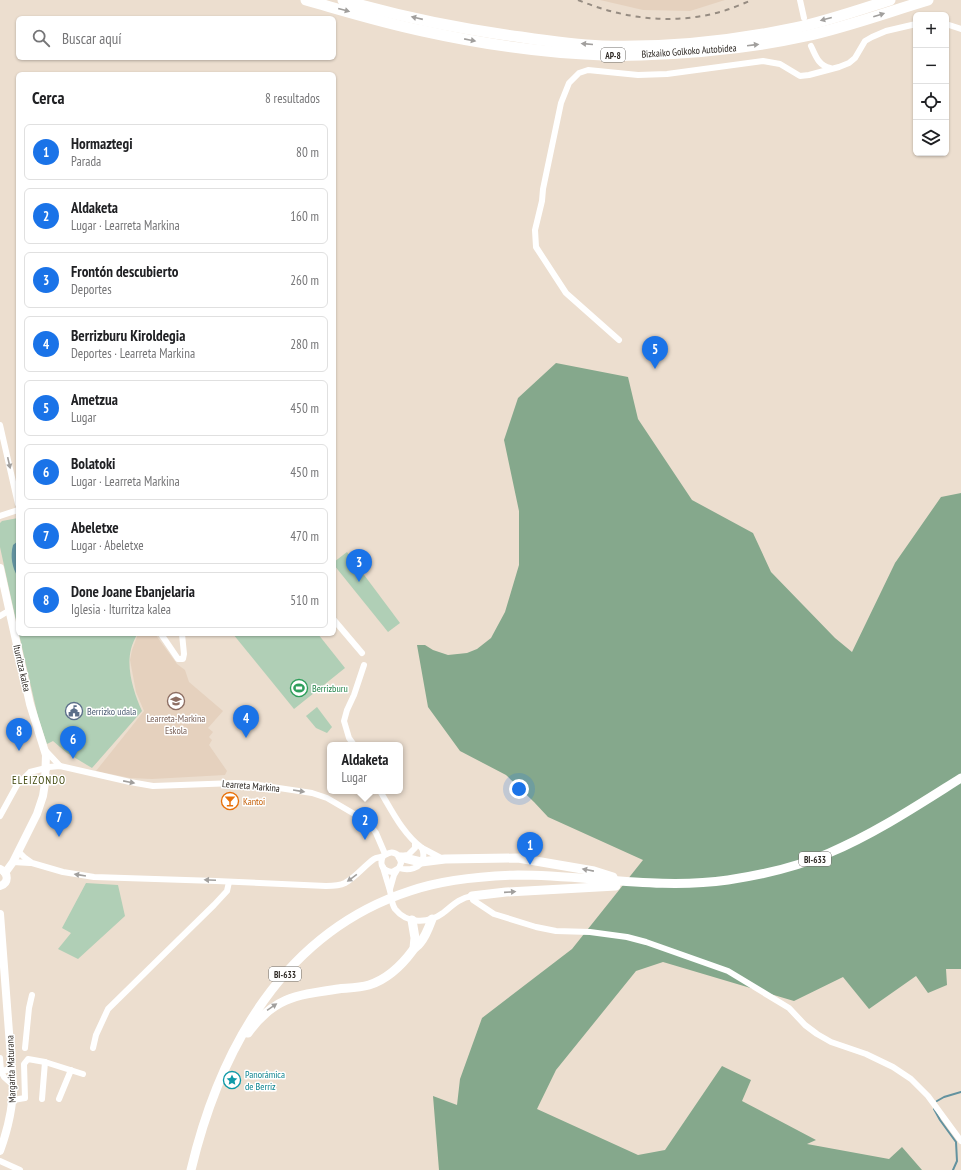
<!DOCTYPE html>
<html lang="es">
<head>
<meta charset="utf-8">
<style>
  body { margin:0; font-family:"PT Sans Narrow",sans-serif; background:#f6f6f6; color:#202124 }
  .controls { position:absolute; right:12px; top:12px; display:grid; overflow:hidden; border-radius:6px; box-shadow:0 1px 3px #0004 }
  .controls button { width:36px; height:36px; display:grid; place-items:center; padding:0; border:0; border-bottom:1px solid #e0e0e0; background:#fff; color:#202124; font:20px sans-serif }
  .you { position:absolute; left:519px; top:789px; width:14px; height:14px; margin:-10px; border:3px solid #fff; border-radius:50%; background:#1a73e8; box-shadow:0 0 0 6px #1a73e833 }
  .badge { display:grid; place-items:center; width:26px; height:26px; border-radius:50%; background:#1a73e8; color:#fff; font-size:13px; font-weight:700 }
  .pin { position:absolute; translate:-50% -33px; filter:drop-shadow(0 1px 2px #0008) }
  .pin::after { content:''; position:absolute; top:21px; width:14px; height:12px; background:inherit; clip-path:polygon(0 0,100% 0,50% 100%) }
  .popup { position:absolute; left:327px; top:742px; width:76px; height:52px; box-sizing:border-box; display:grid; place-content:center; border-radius:6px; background:#fff; filter:drop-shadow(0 1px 3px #0005); font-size:13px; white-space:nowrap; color:#757577 }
  .popup b { font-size:15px; color:#202124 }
  .popup::after { content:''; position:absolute; left:50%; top:100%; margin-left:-8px; border:8px solid transparent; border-top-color:#fff }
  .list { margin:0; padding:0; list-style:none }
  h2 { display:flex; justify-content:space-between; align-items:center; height:52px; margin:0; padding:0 16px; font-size:17px }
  h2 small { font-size:13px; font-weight:400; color:#757577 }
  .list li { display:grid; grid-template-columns:26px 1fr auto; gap:12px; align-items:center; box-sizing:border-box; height:56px; margin:0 8px 8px; padding:0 8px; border:1px solid #e0e0e0; border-radius:6px }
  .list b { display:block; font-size:15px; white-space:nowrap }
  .list p { margin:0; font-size:13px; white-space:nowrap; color:#757577 }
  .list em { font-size:13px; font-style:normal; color:#757577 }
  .icon { flex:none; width:22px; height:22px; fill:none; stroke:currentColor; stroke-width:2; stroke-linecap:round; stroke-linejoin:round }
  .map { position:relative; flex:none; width:961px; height:1170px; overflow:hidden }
  .search { position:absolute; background:#fff; box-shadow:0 1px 3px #0004; left:16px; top:16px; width:320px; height:44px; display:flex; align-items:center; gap:10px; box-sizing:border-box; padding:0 14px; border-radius:6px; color:#757577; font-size:15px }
  .panel { position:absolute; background:#fff; box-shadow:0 1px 3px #0004; left:16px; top:72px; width:320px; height:564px; border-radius:6px }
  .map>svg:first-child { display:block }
  .built { fill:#e5d1be }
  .green { fill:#b0cfb6 }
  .forest { fill:#85a88c }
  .water { fill:#62929f }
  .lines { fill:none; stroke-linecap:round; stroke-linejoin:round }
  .stream { stroke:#62929f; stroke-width:2 }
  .street { stroke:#fff; stroke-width:6 }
  .secondary { stroke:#fff; stroke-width:8 }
  .primary { stroke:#fff; stroke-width:9 }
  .highway { stroke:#fff; stroke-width:11 }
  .rail { stroke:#968c82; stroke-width:2; stroke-dasharray:5 5; stroke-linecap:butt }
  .oneway { fill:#a19f9d }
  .labels { text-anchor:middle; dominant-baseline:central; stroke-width:3; stroke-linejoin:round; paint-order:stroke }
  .shield { fill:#fff; stroke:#6d6a66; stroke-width:1 }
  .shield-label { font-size:9px; font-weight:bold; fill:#2f2a25 }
  .street-label { font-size:10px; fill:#2f2a25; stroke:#fff }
  .leisure-label { font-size:10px; fill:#27864d; stroke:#fff; text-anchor:start }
  .service-label { font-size:10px; fill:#4e5e75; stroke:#fff; text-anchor:start }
  .education-label { font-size:10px; fill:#785e54; stroke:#fff }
  .food-label { font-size:10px; fill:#c56008; stroke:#fff; text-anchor:start }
  .culture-label { font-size:10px; fill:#0d838f; stroke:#fff; text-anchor:start }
  .neighbourhood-label { font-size:11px; letter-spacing:1px; fill:#40480c; stroke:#fff }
</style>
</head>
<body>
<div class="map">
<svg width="961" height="1170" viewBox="0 0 961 1170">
  <rect width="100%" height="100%" fill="#ecdecf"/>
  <g class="built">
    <path d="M 600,0 L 725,0 L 690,11 L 643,10 Z"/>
    <path d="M 138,634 L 155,634 L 177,664 L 185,670 L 189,682 L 223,711 L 208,728 L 213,732 L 209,737 L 212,740 L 209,745 L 227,771 L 225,775 L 152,779 L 130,778 L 96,771 L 144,711 L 136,692 L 130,660 L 132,650 Z"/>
  </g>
  <g class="green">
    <path d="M 18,518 L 18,630 L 0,547 L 0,523 L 2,521 Z"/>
    <path d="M 347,552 L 400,623 L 388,632 L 334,565 L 334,562 Z"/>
    <path d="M 19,634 L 137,634 C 135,639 132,644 131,649 C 126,669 134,693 142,711 L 92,768 L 67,753 L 53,741 L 47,744 L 38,717 Z"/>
    <path d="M 233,634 L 318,634 L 345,668 L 294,709 Z"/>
    <path d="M 317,707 L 332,727 L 327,733 L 316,728 L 306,716 Z"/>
    <path d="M 86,883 L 118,885 L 125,916 L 78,959 L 58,949 L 71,933 L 62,928 Z"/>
  </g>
  <path class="forest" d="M 556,363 L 628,377 L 638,419 L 692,500 L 753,533 L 771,572 L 835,638 L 852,652 L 895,563 L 941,497 L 961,493 L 961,969 L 946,969 L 947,985 L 928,993 L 916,976 L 869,1009 L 843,977 L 794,1001 L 663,962 L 636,971 L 556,1070 L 537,1109 L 638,1155 L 665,1150 L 722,1066 L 751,1080 L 742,1101 L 816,1140 L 807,1144 L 889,1159 L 902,1147 L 922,1170 L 439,1170 L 433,1096 L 457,1105 L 460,1079 L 482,1018 L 572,949 L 643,860 L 548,817 L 534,802 L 506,775 L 460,751 L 428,707 L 417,645 L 425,645 L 433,650 L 448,655 L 467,653 L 477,649 L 491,638 L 505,612 L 519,565 L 519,511 L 504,440 L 518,398 Z"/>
  <path class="water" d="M 18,541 L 18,577 C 12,568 10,556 13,545 Z"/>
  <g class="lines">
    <g class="stream">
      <path d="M 937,1101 L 944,1097 L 961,1092"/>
      <path d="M 934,1109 L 940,1120 L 956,1142 L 957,1161 L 953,1170"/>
    </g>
    <g class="street">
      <path d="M 800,0 L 804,18"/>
      <path d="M 946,24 L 961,29"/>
      <path d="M 811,46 C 816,56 818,65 830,68"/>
      <path d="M 619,340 L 566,293 L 536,247 L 535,230 L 542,201 L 543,189 L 561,103 L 569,83 L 579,73 L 588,70 L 638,75 L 667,74 L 763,61 L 780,64 L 800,76 L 809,75 L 839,67 L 849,63 L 855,58 L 865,41 L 872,37 L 886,31 L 916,24"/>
      <path d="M 0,425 L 18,504"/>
      <path d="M 0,516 L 18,510"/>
      <path d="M 0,616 L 10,610"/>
      <path d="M 334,620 L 362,653"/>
      <path d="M 161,634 L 178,659 L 183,659 L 184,654 L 182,634"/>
      <path d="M 354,745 L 349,738 L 344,721 L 347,710 L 354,695 L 364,665"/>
      <path d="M 46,751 L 60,766"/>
      <path d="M 46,770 L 49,767 L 60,766 L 130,782 L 153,786 L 236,783 L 252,784 L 312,793 L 327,798 L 368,822 L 376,833 L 385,854"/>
      <path d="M 380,791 C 392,811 403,834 422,848 C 423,851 424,855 423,858 C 421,869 408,871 399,868"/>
      <path d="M 0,816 L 17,785 L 30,772 L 46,768"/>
      <path d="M 422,848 L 441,858"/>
      <path d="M 18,851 L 25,858 L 32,863 L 63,872 L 94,877 L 216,881 L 326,886 C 333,886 339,886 345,883 C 356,877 364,866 374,859 C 377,857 380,858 383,856 C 389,853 392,850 399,856 L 401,863 L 399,868 L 392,872 C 383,871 379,865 383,856"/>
      <path d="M 400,856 L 408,855 L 415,848 L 415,843"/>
      <path d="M 13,862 L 30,863"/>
      <path d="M 383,867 C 385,875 388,883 390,891 C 392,897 391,903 395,909 C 407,924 428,924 443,913 C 452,906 459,898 472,896 L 473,900 L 494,914 L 536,927 L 556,931 L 590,932 L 627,937 L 646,942 L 728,971 L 789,1008 L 805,1025 L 817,1034 L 831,1042 L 866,1054 L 893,1067 L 911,1079 L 928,1096 L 961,1141"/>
      <path d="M 390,889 L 394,875 L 397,870"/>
      <path d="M 25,1048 L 29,1008 L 32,995"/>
      <path d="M 93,1048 L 96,1035 L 108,1009 L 214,905 L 227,891 L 229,882"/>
      <path d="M 0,1058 L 1,1071 L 12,1069"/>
      <path d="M 1,1071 L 4,1077 L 13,1085"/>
      <path d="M 42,1099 L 45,1062"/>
      <path d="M 59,1099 L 71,1070"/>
      <path d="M 13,1100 L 25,1098 L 24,1064 L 28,1059 L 45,1062 L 83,1074"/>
      <path d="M 0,1161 L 20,1170"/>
    </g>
    <g class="secondary">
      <path d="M 0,568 L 30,704 L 46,755 L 45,783 L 43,796 L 37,814 L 13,862 L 5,873"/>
      <path d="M 0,869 C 9,873 9,883 0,886"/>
      <path d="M 0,914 L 13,1085 C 13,1108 8,1129 0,1151"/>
    </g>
    <g class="primary">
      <path d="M 400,857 L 421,862 L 445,859 L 518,858 L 594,871 L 613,877"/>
      <path d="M 472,896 L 506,892 L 616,886"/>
      <path d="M 412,920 L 415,938 L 414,948"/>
      <path d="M 248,1033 C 274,997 297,995 338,989 C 348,988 359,988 369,985 C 388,979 402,965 413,950 C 415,947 418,946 420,943 C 426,936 429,927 432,919"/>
      <path d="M 191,1170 C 220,1048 284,932 410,891 C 445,879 482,876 518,875 C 588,875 658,890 728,880 C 762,875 797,867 829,853 C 876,833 918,805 961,778"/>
    </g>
    <g class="highway">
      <path d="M 306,0 C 345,11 384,23 423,31 C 482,44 543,53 603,55 C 616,56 629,55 641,55 C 696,53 752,48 806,36 C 847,27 888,12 928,0"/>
      <path d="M 343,0 C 401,17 461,29 521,37 C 548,41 575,45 602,46 C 666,48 732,41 795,28 C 827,21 859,10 890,0"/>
    </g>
    <path class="rail" d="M 578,0 C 624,19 672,25 720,12 C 731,9 742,4 752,0"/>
  </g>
  <defs><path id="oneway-solid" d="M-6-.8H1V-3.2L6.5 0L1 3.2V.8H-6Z"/></defs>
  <g class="oneway">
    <use href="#oneway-solid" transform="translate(344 10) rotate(15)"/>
    <use href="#oneway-solid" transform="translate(879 15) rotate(-17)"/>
    <use href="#oneway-solid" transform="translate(417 18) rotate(-167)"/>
    <use href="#oneway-solid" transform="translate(826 19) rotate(165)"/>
    <use href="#oneway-solid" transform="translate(470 40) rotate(11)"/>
    <use href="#oneway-solid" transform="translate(587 44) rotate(-175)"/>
    <use href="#oneway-solid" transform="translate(753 45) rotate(-7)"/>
    <use href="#oneway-solid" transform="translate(9 463) rotate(77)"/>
    <use href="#oneway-solid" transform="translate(129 782) rotate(11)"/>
    <use href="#oneway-solid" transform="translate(299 791) rotate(9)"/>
    <use href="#oneway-solid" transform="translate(588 870) rotate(-169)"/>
    <use href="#oneway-solid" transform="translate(80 875) rotate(-171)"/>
    <use href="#oneway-solid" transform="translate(352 878) rotate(144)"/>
    <use href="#oneway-solid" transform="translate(210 880) rotate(-178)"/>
    <use href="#oneway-solid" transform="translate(510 892) rotate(-4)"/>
    <use href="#oneway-solid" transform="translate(272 1007) rotate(-34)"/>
  </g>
  <defs>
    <g id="stadium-ring" transform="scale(0.9)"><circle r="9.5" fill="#fff" stroke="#2e9e5b" stroke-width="1.5"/><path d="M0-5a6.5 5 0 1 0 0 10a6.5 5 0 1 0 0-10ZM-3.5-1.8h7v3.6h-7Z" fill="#2e9e5b"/></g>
    <g id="school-ring" transform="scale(0.9)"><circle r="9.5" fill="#fff" stroke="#8d6e63" stroke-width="1.5"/><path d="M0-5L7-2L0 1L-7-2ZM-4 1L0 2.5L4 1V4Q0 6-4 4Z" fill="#8d6e63"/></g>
    <g id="civic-ring" transform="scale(0.9)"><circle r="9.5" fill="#fff" stroke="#5c6f8a" stroke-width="1.5"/><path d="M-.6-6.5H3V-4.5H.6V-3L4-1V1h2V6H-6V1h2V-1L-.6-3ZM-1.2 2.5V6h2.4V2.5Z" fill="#5c6f8a"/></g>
    <g id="bar-ring" transform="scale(0.9)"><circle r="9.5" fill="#fff" stroke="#e8710a" stroke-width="1.5"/><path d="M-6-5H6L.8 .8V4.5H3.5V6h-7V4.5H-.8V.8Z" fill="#e8710a"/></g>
    <g id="sight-ring" transform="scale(0.9)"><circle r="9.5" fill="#fff" stroke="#0f9aa8" stroke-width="1.5"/><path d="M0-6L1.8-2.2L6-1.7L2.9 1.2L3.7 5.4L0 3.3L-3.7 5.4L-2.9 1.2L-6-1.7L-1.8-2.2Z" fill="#0f9aa8"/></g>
  </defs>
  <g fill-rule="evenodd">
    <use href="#stadium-ring" x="299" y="688"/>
    <use href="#school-ring" x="176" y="701"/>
    <use href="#civic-ring" x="74" y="711"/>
    <use href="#bar-ring" x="230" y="801"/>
    <use href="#sight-ring" x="232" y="1080"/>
  </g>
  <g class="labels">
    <g class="shield">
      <rect x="601" y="48" width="24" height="14" rx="3"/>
      <rect x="799" y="852" width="32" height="14" rx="3"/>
      <rect x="269" y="967" width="32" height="14" rx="3"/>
    </g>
    <g class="shield-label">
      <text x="613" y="55">AP-8</text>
      <text x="815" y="859">BI-633</text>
      <text x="285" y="974">BI-633</text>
    </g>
    <g class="street-label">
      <text transform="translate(689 51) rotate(-4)">Bizkaiko Golkoko Autobidea</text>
      <text transform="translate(22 668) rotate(77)">Iturritza kalea</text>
      <text transform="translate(251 786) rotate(5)">Learreta Markina</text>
      <text transform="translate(11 1069) rotate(-92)">Margarita Maturana</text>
    </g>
    <g class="leisure-label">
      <text x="312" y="688">Berrizburu</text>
    </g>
    <g class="service-label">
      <text x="87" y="711">Berrizko udala</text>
    </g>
    <g class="education-label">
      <text x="176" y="718">Learreta-Markina<tspan x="176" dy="12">Eskola</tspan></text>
    </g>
    <g class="food-label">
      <text x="243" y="801">Kantoi</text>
    </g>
    <g class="culture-label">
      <text x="245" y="1074">Panorámica<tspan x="245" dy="12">de Berriz</tspan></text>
    </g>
    <g class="neighbourhood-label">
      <text x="39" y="780">ELEIZONDO</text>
    </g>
  </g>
</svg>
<div class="controls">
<button>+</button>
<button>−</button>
<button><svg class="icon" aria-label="locate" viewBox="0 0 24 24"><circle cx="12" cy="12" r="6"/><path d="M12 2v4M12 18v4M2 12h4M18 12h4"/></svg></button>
<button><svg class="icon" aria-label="layers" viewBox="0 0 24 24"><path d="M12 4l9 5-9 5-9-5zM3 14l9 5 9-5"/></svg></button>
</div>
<div class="you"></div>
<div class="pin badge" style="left:530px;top:865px">1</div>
<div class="pin badge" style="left:365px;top:840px">2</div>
<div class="popup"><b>Aldaketa</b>Lugar</div>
<div class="pin badge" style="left:359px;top:582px">3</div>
<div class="pin badge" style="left:246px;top:738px">4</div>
<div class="pin badge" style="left:655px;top:369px">5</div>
<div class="pin badge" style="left:73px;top:759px">6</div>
<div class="pin badge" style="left:59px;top:837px">7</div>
<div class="pin badge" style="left:19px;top:751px">8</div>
<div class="search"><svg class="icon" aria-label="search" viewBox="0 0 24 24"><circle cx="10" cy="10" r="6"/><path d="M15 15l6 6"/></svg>Buscar aquí</div>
<section class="panel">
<h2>Cerca<small>8 resultados</small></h2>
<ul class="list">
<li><span class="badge">1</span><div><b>Hormaztegi</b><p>Parada</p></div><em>80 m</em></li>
<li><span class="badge">2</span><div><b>Aldaketa</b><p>Lugar · Learreta Markina</p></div><em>160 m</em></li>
<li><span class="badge">3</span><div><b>Frontón descubierto</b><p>Deportes</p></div><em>260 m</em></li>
<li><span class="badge">4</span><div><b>Berrizburu Kiroldegia</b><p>Deportes · Learreta Markina</p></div><em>280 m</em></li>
<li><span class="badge">5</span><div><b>Ametzua</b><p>Lugar</p></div><em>450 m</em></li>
<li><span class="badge">6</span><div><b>Bolatoki</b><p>Lugar · Learreta Markina</p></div><em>450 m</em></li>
<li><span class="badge">7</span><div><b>Abeletxe</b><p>Lugar · Abeletxe</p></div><em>470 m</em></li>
<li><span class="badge">8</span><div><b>Done Joane Ebanjelaria</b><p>Iglesia · Iturritza kalea</p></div><em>510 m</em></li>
</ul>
</section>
</div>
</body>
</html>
